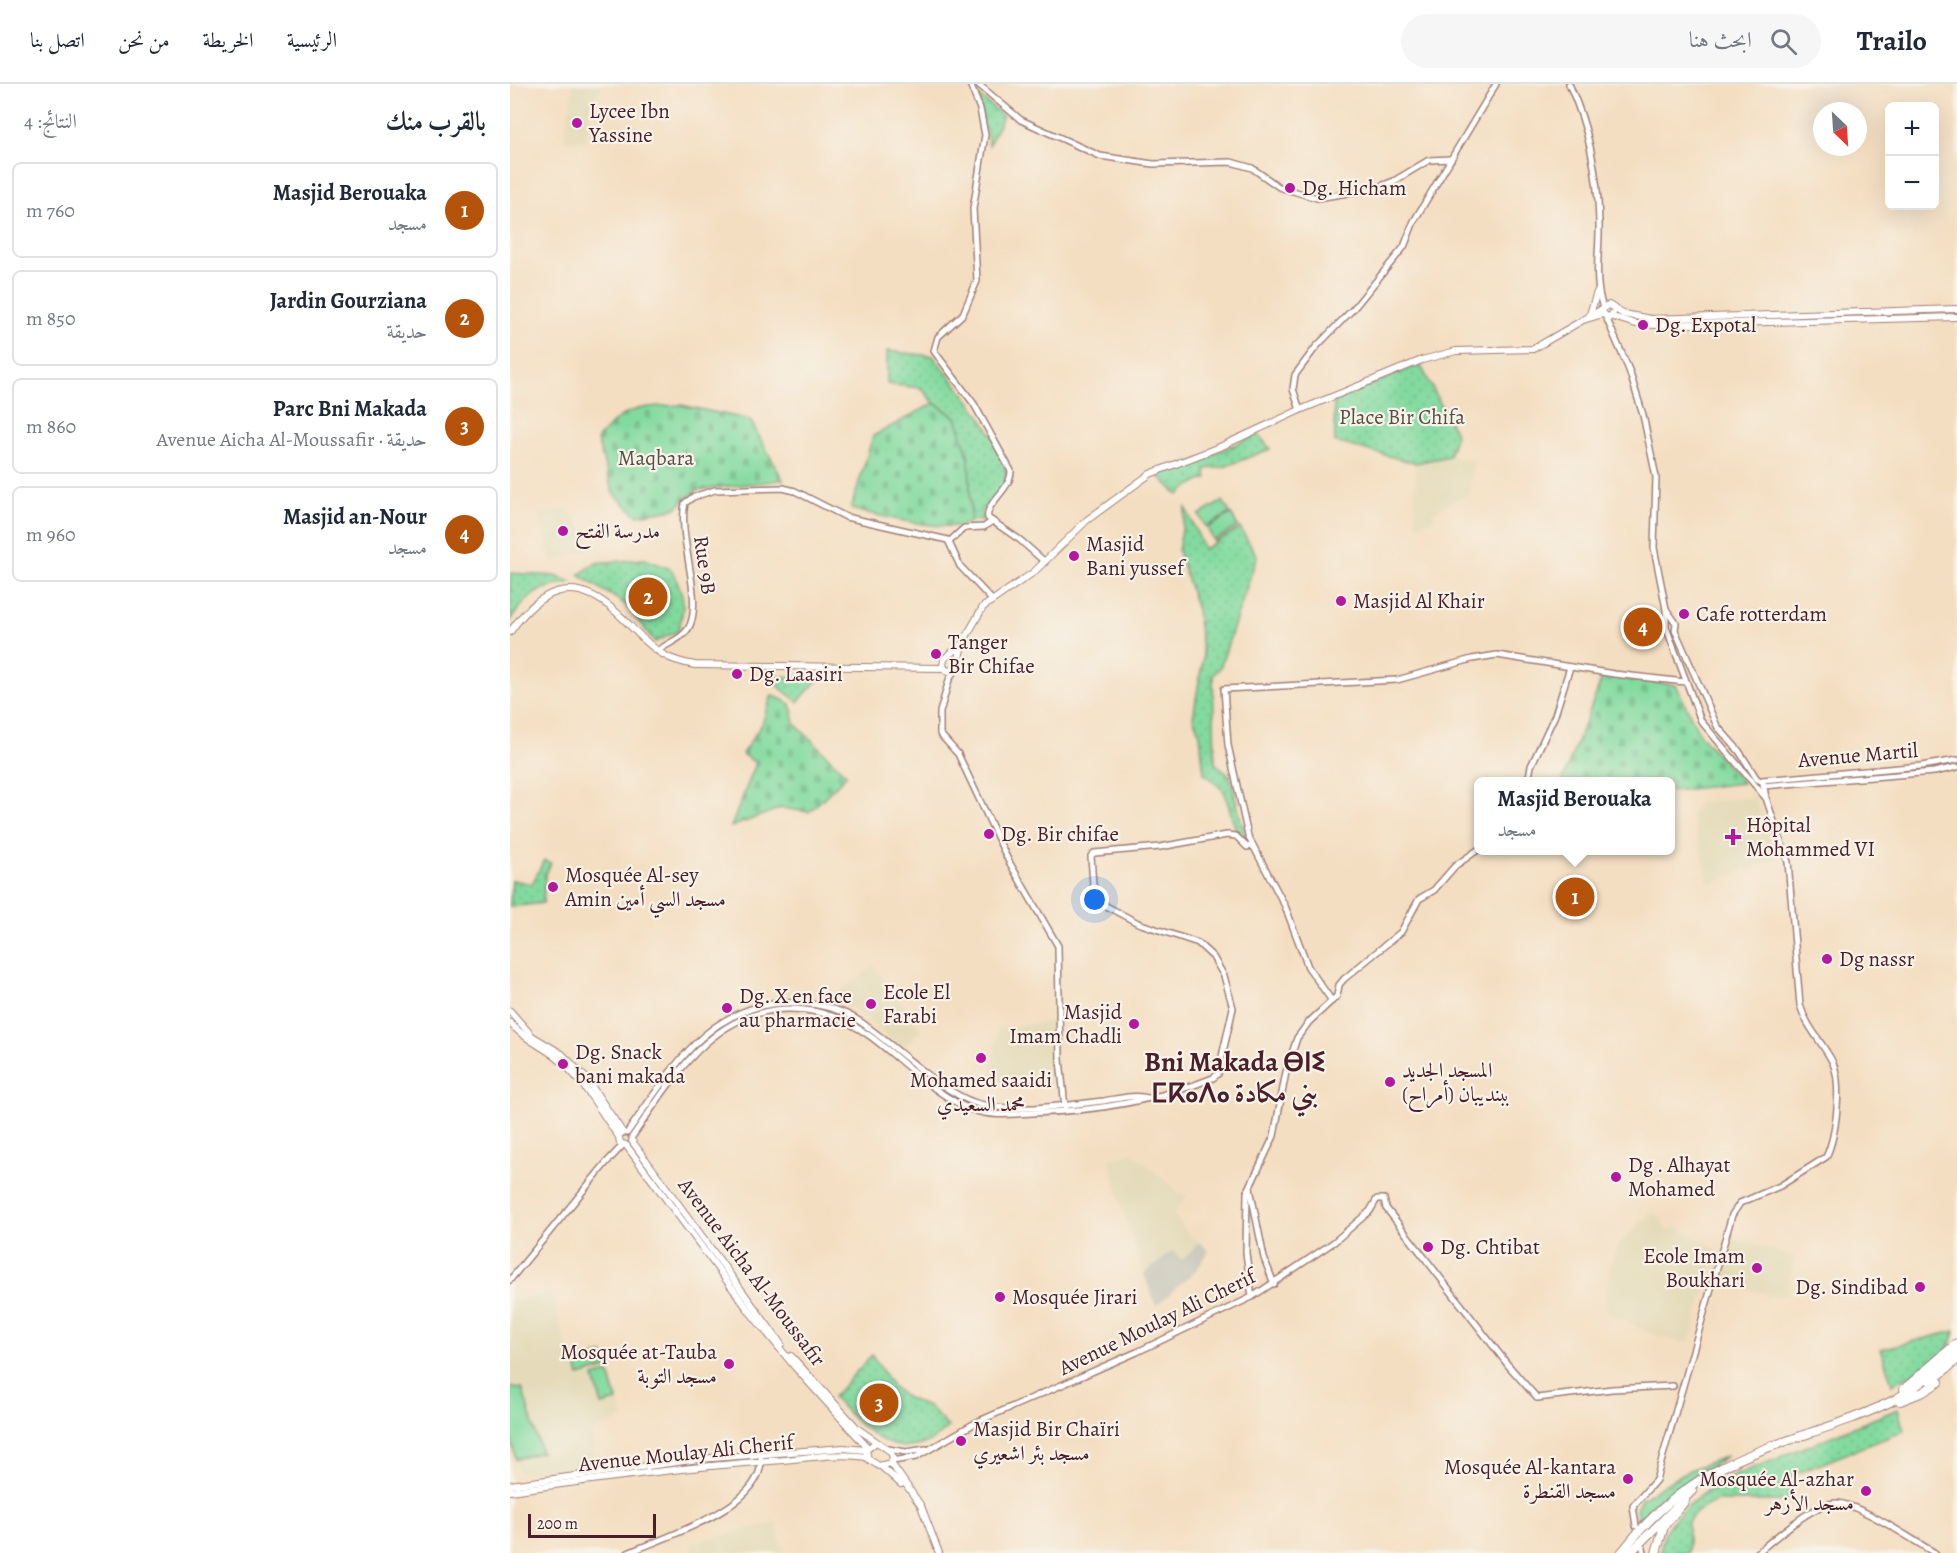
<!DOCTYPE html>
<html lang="ar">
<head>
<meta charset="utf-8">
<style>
  body { margin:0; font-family:Alegreya,Amiri,"Noto Sans Tifinagh",serif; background:#f6f6f7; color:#1f2937; direction:rtl }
  .controls { position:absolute; right:18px; top:18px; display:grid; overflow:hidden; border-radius:9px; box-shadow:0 6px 24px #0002 }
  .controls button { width:54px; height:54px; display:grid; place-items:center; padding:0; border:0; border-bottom:2px solid #e0e1e3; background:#fff; color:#1f2937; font:30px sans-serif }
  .compass { position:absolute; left:1303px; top:18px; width:54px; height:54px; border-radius:50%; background:#fff; box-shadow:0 6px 24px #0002; rotate:155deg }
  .scale { position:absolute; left:18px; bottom:15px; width:128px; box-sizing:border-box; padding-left:6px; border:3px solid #4a1f2b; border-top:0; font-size:16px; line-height:21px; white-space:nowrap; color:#4a1f2b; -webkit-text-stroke:4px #f7f3e8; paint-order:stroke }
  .you { position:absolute; left:585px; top:816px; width:21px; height:21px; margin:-15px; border:4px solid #fff; border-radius:50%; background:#1a73e8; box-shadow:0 0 0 9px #1a73e833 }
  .badge { display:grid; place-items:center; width:39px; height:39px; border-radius:50%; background:#b45309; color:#fff; font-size:20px; font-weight:700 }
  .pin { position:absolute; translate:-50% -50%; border:3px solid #fff; box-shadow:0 2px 6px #0006 }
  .popup { position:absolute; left:964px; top:693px; width:201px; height:78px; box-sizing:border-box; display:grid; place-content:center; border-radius:9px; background:#fff; filter:drop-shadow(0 2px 4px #0005); font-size:20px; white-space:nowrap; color:#747a83 }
  .popup b { font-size:22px; color:#1f2937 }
  .popup::after { content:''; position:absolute; left:50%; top:100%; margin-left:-12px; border:12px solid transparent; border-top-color:#fff }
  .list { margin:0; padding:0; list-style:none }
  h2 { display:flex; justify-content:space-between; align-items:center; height:78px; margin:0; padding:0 24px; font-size:26px }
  h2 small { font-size:20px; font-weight:400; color:#747a83 }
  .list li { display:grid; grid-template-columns:39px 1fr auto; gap:18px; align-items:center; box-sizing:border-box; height:96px; margin:0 12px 12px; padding:0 12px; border:2px solid #e0e1e3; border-radius:9px }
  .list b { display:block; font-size:22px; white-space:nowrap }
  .list p { margin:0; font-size:20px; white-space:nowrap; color:#747a83 }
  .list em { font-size:20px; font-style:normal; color:#747a83 }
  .icon { flex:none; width:33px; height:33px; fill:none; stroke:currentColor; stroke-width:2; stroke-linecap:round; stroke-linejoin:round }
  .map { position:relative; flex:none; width:1447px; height:1469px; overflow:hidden; direction:ltr }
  header { display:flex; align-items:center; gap:36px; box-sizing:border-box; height:84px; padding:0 30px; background:#fff; border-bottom:2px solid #e0e1e3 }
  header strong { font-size:28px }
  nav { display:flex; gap:33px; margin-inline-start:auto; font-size:21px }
  .search { width:420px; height:54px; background:#f6f6f7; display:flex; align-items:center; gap:15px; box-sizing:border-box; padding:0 21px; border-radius:33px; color:#747a83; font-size:22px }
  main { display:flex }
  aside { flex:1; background:#fff }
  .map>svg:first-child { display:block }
  .built { fill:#e5dbba }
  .industrial { fill:#c7c5b8 }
  .green { fill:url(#green-dots); stroke:#667c65; stroke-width:1.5 }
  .cemetery { fill:url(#cemetery-stones); stroke:#667c65; stroke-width:1.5 }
  .pitch { fill:#82da9f; stroke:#667c65; stroke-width:1.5 }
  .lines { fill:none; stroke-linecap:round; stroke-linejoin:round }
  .minor-casing { stroke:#9f7e76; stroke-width:8 }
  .major-casing { stroke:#9f7e76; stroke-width:8 }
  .highway-casing { stroke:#9f7e76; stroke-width:10 }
  .minor { stroke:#fff; stroke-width:5 }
  .major { stroke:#fff; stroke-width:6 }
  .highway { stroke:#fff; stroke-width:8 }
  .poi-dot { fill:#b5179e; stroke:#f7f3e8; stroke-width:2 }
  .labels { text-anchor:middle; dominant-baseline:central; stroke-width:4.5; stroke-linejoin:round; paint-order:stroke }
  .poi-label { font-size:21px; fill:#4a1f2b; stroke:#f7f3e8; text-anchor:start }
  .park-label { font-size:21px; fill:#584e48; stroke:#f7f3e8 }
  .street-label { font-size:21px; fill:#4a1f2b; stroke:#f7f3e8 }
  .district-label { font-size:27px; font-weight:bold; fill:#4a1f2b; stroke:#f7f3e8 }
</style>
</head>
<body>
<header>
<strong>Trailo</strong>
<div class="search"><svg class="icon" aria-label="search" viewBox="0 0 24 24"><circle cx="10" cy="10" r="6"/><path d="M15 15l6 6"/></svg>ابحث هنا</div>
<nav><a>الرئيسية</a><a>الخريطة</a><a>من نحن</a><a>اتصل بنا</a></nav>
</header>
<main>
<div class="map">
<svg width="1447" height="1469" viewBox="0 0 1447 1469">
  <defs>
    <pattern id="green-dots" width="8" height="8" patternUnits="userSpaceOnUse" patternTransform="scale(1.5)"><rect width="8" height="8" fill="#82da9f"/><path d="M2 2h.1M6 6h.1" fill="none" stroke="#72bb89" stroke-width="1.8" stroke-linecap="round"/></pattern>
    <pattern id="cemetery-stones" width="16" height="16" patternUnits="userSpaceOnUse" patternTransform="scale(1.5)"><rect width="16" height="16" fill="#82da9f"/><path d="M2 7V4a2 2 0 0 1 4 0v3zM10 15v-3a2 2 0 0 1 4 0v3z" fill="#72bb89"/></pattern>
  </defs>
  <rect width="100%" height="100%" fill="#f7f3e8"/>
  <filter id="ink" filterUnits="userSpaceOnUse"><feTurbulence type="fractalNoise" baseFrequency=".0167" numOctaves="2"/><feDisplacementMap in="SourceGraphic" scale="12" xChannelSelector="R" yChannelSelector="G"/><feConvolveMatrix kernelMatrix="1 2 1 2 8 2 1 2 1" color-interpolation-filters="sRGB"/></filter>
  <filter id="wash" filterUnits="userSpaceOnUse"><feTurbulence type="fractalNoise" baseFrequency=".008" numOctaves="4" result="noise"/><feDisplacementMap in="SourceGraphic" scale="24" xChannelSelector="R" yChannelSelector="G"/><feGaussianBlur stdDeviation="1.35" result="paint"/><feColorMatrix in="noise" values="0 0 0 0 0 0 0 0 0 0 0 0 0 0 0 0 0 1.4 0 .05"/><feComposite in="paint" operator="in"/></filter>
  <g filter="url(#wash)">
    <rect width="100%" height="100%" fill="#f4dec1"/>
    <g class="built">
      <path d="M 63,0 L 93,0 L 81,22 L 74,58 L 54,57 Z"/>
      <path d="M 939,372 L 964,377 L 959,410 L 923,428 L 925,436 L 906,441 L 905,379 Z"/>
      <path d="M 57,425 L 84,464 L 42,478 L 28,429 Z"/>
      <path d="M 1245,713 L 1268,775 L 1199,799 L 1181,731 L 1190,718 Z"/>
      <path d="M 364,882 L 411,946 L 392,965 L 343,924 L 317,916 Z"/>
      <path d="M 545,937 L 546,998 L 509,1000 L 480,997 L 488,944 Z"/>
      <path d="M 623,1069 L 670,1109 L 678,1111 L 663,1130 L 679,1150 L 690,1158 L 672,1176 L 661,1167 L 634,1190 L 612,1124 L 599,1074 Z"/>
      <path d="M 1142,1128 L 1152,1134 L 1154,1143 L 1160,1147 L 1166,1142 L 1206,1165 L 1184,1246 L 1180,1257 L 1174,1259 L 1138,1249 L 1098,1229 L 1096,1225 L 1096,1206 L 1104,1169 L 1110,1159 Z"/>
      <path d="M 1219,1154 L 1285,1173 L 1276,1211 L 1260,1212 L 1208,1195 Z"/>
      <path d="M 37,1209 L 43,1214 L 60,1277 L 95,1268 L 114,1334 L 81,1348 L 86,1379 L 13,1389 L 8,1388 L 0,1358 L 0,1212 L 8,1217 Z"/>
      <path d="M 266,1438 L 273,1469 L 185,1469 L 181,1459 Z"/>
    </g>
    <path class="industrial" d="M 690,1158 L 699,1167 L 687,1185 L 646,1222 L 634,1190 L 662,1167 L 672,1176 Z"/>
    <g class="green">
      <path d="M 467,10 L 493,32 L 479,61 Z"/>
      <path d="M 377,267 L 423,272 C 447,301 502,362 496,401 L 472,427 L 472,436 L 461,437 L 459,374 L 446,333 L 424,319 L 411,304 L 377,300 Z"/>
      <path d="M 910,280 L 946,350 L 939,372 L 905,379 L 825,358 L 824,317 Z"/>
      <path d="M 748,350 L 760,365 L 714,383 L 695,385 L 697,394 L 681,401 L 668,411 L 647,390 L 702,371 Z"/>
      <path d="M 676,424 L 694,465 L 730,444 L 747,472 L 710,584 L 703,591 L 705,679 L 720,692 L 736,757 L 726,746 L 714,707 L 694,689 L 690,650 L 683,634 L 693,573 L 687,526 L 668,467 Z"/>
      <path d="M 135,475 L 161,485 C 175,511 176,520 168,547 L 145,558 L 115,520 L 69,491 L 85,479 Z"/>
      <path d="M 0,489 L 45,492 L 61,498 C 30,503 17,510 0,537 Z"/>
      <path d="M 311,592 L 288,618 L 257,593 Z"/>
      <path d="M 34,776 L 41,779 L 35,792 L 33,819 L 0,823 L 2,796 L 22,800 Z"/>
      <path d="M 1445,1247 C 1440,1275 1404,1289 1382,1300 L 1371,1265 Z"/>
      <path d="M 362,1271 L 382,1302 L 397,1314 L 420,1324 L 438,1343 C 394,1388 355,1348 323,1313 Z"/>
      <path d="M 1388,1325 L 1394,1347 L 1285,1390 L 1280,1399 L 1278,1417 L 1207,1417 L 1190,1425 L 1178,1437 L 1178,1469 L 1150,1469 C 1152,1461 1152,1453 1156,1446 C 1167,1428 1197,1406 1214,1396 Z"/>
      <path d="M 1217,1372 L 1159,1412 L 1134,1435 L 1128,1437 L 1126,1425 L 1131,1415 L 1177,1387 Z"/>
    </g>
    <g class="cemetery">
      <path d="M 424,319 L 446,333 L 459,374 L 461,437 C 446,452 364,430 341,425 L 363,352 Z"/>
      <path d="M 171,321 L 240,336 L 273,396 L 187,406 L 164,425 L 127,431 L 103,409 L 87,356 C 116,320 128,324 171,321 Z"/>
      <path d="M 1093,592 L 1166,601 L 1190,651 L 1233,699 L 1161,707 L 1161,698 L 1052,697 Z"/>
      <path d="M 262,611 L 281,620 L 285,640 L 337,691 L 299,728 L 271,724 L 221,743 L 246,679 L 232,670 L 252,640 Z"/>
    </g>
    <g class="pitch">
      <path d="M 713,417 L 720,429 L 696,443 L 689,431 Z"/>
      <path d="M 721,430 L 728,442 L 704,457 L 697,444 Z"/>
      <path d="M 93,1270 L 97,1284 L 69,1292 L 65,1277 Z"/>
      <path d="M 99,1289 L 107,1317 L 92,1321 L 84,1293 Z"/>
      <path d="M 5,1303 L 6,1305 L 12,1304 L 31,1368 L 6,1375 L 0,1352 L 0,1304 Z"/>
    </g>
  </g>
  <g filter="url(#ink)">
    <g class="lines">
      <g class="minor-casing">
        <g id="minor">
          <path d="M 460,0 L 470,25 L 475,51 L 463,125 L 467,197 L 453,230 L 428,253 L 424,267 L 464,320 L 501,387 C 501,406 474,420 478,434 L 510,456 L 535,478"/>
          <path d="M 468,0 L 511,36 L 590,72 L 643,80 L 721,78 L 742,84 L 769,103 L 807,114 L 863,105 L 884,97 L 919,76 L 941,75"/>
          <path d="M 1059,0 C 1079,44 1088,90 1089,138 C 1090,168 1083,196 1093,224"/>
          <path d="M 1096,233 L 1119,286 L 1133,331 L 1146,393 L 1144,464 L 1156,525 L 1156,543 L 1191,637 L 1255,713"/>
          <path d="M 790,326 L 783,305 L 785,291 L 806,263 L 844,224 L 894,163 L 904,137 L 986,0"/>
          <path d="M 440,457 L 454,444 L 474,443 L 481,438"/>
          <path d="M 148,567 C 157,559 171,556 178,545 C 195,519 167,454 175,419 L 183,413 L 205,406 L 273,404 L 285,407 L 336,433 L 438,456 L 450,482 L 482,516"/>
          <path d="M 444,587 L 439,596 L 430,628 L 430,650 L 448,670 L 498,776 L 548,862 L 550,976 L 555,1023"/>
          <path d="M 1252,696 L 1411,682 L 1447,676"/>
          <path d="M 1018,698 L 1021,682 L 1045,631 L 1060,583"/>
          <path d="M 1253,702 L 1424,688 L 1447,683"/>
          <path d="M 822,917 L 798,883 L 775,822 L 738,752 L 718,661 L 714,605 L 887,596 L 962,575 L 987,571 L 1104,590 L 1175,598"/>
          <path d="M 117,1049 C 162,986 199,915 288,919 C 315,920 338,927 359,944 C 388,965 433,1009 466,1019 C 501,1030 556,1021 593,1017 C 607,1015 624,1010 638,1014"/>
          <path d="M 122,1053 C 162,996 202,925 280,925 C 310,925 336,935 360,952 C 391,975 427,1013 463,1026 C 482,1033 503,1030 522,1029 C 585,1027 644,1018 703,994 L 708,990 L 723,924 L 714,892 L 703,873 L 688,859 L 628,839 L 596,822 L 583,801 L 581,772 L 584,769 L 650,763 L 717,751 L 726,752 L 737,763 L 742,762"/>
          <path d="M 740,1104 L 754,1174 L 764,1200"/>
          <path d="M 876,1124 L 998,1281 L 1027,1314 L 1102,1305 L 1163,1302"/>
          <path d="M 0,1196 L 96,1079 L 113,1061"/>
          <path d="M 742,1213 L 736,1169 L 737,1109 L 764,1052 L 776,988 L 787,954 L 799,938 L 827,912 L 829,901 L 834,895 L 891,848 L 909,815 L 924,806 L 945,782 L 969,765"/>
          <path d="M 378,1365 L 396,1368 L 416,1365"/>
          <path d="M 383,1377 L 406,1373 L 467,1338 L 627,1268 L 742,1213 L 824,1158 L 860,1127 L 867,1115 L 874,1115 L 876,1124"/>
          <path d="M 1126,1442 L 1123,1422 L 1146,1396 L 1222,1131 L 1230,1119 L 1270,1102 L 1316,1073 C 1326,1053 1333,998 1322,977 C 1312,958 1296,942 1290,921 L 1278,778 L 1256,714 L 1253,698 L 1247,695 L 1229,667 L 1207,642 L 1165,546 L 1166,539 L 1156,525"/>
          <path d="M 1133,1464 L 1134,1469"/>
          <path d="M 118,1469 C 154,1453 253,1424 251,1375"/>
          <path d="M 1247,1469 C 1265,1454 1303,1420 1325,1419 C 1347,1418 1404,1457 1425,1469"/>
        </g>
      </g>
      <g class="major-casing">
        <g id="major">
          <path d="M 1105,226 L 1099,234 L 1092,229 L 1094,223 L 1099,221 L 1113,230 L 1141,235 L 1447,225"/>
          <path d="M 1080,230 L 1087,208"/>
          <path d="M 1103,233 L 1126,240 L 1147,241 L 1447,233"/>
          <path d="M 1073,236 L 1093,230"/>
          <path d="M 0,548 C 29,506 63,489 106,528 C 122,542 135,560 154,571 C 164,577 174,579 185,581 L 434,584"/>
          <path d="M 452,560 L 434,575 L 433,582 L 437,587 L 447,585 L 452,560 L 473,523 L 524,488 L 577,436 L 640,390 L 712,362 L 790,326 L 912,276 L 946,267 L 1023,265 L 1092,225"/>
          <path d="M 0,927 L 22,952 L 52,970 L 76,994 L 113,1049"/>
          <path d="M 0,939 C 16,957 36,963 52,978 C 75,999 91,1028 109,1053 L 110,1059 L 116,1061 L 240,1228 L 285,1283 L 357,1363"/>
          <path d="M 122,1057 L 271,1260"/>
          <path d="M 281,1272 L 348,1345 L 380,1367 L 383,1373 L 381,1379 L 369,1382 L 358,1375 L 356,1366 L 365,1359"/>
          <path d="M 381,1379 L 411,1422 L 429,1469"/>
          <path d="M 371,1382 L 391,1400"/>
          <path d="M 0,1401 L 189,1375 L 333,1364 L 356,1366"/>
          <path d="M 0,1407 C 87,1395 173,1383 261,1377 C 293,1375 325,1368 357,1373"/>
        </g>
      </g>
      <g class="highway-casing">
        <g id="highway">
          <path d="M 1421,1298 L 1447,1276"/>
          <path d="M 1394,1305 L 1447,1259"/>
          <path d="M 1390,1317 L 1413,1308 L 1429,1298"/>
          <path d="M 1111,1469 C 1138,1434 1172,1404 1211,1384 C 1267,1355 1330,1344 1386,1315 C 1409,1302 1428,1286 1447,1267"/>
          <path d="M 1120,1469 L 1182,1407"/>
          <path d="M 1146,1469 L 1154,1442 L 1175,1417"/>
        </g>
      </g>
      <use href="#minor" class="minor"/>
      <use href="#major" class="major"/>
      <use href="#highway" class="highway"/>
    </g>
  </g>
  <g class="poi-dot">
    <circle cx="67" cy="39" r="6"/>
    <circle cx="780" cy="104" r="6"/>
    <circle cx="1133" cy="241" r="6"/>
    <circle cx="53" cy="447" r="6"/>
    <circle cx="564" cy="472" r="6"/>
    <circle cx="831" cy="517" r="6"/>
    <circle cx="1174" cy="530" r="6"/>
    <circle cx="426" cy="570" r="6"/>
    <circle cx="227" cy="590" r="6"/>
    <circle cx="479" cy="750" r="6"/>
    <path d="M1220 744h6v6h6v6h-6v6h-6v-6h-6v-6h6z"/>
    <circle cx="43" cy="803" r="6"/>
    <circle cx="1317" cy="875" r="6"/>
    <circle cx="361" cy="920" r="6"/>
    <circle cx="217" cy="924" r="6"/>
    <circle cx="624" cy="940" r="6"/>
    <circle cx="471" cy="974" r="6"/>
    <circle cx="53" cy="980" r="6"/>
    <circle cx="880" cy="998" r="6"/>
    <circle cx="1106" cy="1093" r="6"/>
    <circle cx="918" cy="1163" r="6"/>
    <circle cx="1247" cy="1184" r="6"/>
    <circle cx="1410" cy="1203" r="6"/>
    <circle cx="490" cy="1213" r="6"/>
    <circle cx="219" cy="1280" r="6"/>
    <circle cx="451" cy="1357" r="6"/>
    <circle cx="1118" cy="1395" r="6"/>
    <circle cx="1356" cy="1407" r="6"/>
  </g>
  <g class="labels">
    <g class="poi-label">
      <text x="79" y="27">Lycee Ibn<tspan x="79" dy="24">Yassine</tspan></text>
      <text x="792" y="104">Dg. Hicham</text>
      <text x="1145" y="241">Dg. Expotal</text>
      <text x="65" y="447">مدرسة الفتح</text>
      <text x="576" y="460">Masjid<tspan x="576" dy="24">Bani yussef</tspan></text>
      <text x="843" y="517">Masjid Al Khair</text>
      <text x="1186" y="530">Cafe rotterdam</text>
      <text x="438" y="558">Tanger<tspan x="438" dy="24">Bir Chifae</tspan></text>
      <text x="239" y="590">Dg. Laasiri</text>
      <text x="1236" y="741">Hôpital<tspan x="1236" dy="24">Mohammed VI</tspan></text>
      <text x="491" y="750">Dg. Bir chifae</text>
      <text x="55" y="791">Mosquée Al-sey<tspan x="55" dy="24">Amin مسجد السي أمين</tspan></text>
      <text x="1329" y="875">Dg nassr</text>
      <text x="373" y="908">Ecole El<tspan x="373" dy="24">Farabi</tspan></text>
      <text x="229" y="912">Dg. X en face<tspan x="229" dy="24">au pharmacie</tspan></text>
      <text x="612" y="928" text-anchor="end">Masjid<tspan x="612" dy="24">Imam Chadli</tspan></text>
      <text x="65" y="968">Dg. Snack<tspan x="65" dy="24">bani makada</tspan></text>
      <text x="892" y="986">المسجد الجديد<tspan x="892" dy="24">(أمراح) ببنديبان</tspan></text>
      <text x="471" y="996" text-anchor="middle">Mohamed saaidi<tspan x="471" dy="24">محمد السعيدي</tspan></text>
      <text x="1118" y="1081">Dg . Alhayat<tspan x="1118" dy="24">Mohamed</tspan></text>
      <text x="930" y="1163">Dg. Chtibat</text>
      <text x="1235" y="1172" text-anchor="end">Ecole Imam<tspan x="1235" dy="24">Boukhari</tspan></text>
      <text x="1398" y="1203" text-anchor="end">Dg. Sindibad</text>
      <text x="502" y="1213">Mosquée Jirari</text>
      <text x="207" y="1268" text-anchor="end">Mosquée at-Tauba<tspan x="207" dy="24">مسجد التوبة</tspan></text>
      <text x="463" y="1345">Masjid Bir Chaïri<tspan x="463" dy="24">مسجد بئر اشعيري</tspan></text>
      <text x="1106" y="1383" text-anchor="end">Mosquée Al-kantara<tspan x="1106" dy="24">مسجد القنطرة</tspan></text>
      <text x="1344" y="1395" text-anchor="end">Mosquée Al-azhar<tspan x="1344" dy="24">مسجد الأزهر</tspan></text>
    </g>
    <g class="park-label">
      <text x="892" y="333">Place Bir Chifa</text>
      <text x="146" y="374">Maqbara</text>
    </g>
    <g class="street-label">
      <text transform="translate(195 481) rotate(82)">Rue 9B</text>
      <text transform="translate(1348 671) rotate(-5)">Avenue Martil</text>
      <text transform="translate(242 1188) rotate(53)">Avenue Aicha Al-Moussafir</text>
      <text transform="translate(647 1238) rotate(-26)">Avenue Moulay Ali Cherif</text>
      <text transform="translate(176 1369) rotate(-6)">Avenue Moulay Ali Cherif</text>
    </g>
    <g class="district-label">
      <text x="725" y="978">Bni Makada ⴱⵏⵉ<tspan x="725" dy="31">ⵎⴽⴰⴷⴰ بني مكادة</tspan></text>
    </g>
  </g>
</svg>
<div class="controls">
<button>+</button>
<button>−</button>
</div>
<svg class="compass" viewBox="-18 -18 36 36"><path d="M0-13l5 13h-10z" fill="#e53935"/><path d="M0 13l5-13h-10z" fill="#747a83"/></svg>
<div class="scale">200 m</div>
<div class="you"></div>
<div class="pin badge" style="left:1065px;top:813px">1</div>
<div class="popup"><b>Masjid Berouaka</b>مسجد</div>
<div class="pin badge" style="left:138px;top:513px">2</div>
<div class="pin badge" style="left:369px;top:1319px">3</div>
<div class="pin badge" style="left:1133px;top:543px">4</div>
</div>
<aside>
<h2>بالقرب منك<small>النتائج: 4</small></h2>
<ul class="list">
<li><span class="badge">1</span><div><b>Masjid Berouaka</b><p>مسجد</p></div><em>760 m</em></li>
<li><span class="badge">2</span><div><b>Jardin Gourziana</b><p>حديقة</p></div><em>850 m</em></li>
<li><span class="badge">3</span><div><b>Parc Bni Makada</b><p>حديقة · Avenue Aicha Al-Moussafir</p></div><em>860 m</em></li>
<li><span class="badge">4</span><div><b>Masjid an-Nour</b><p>مسجد</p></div><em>960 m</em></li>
</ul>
</aside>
</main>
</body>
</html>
